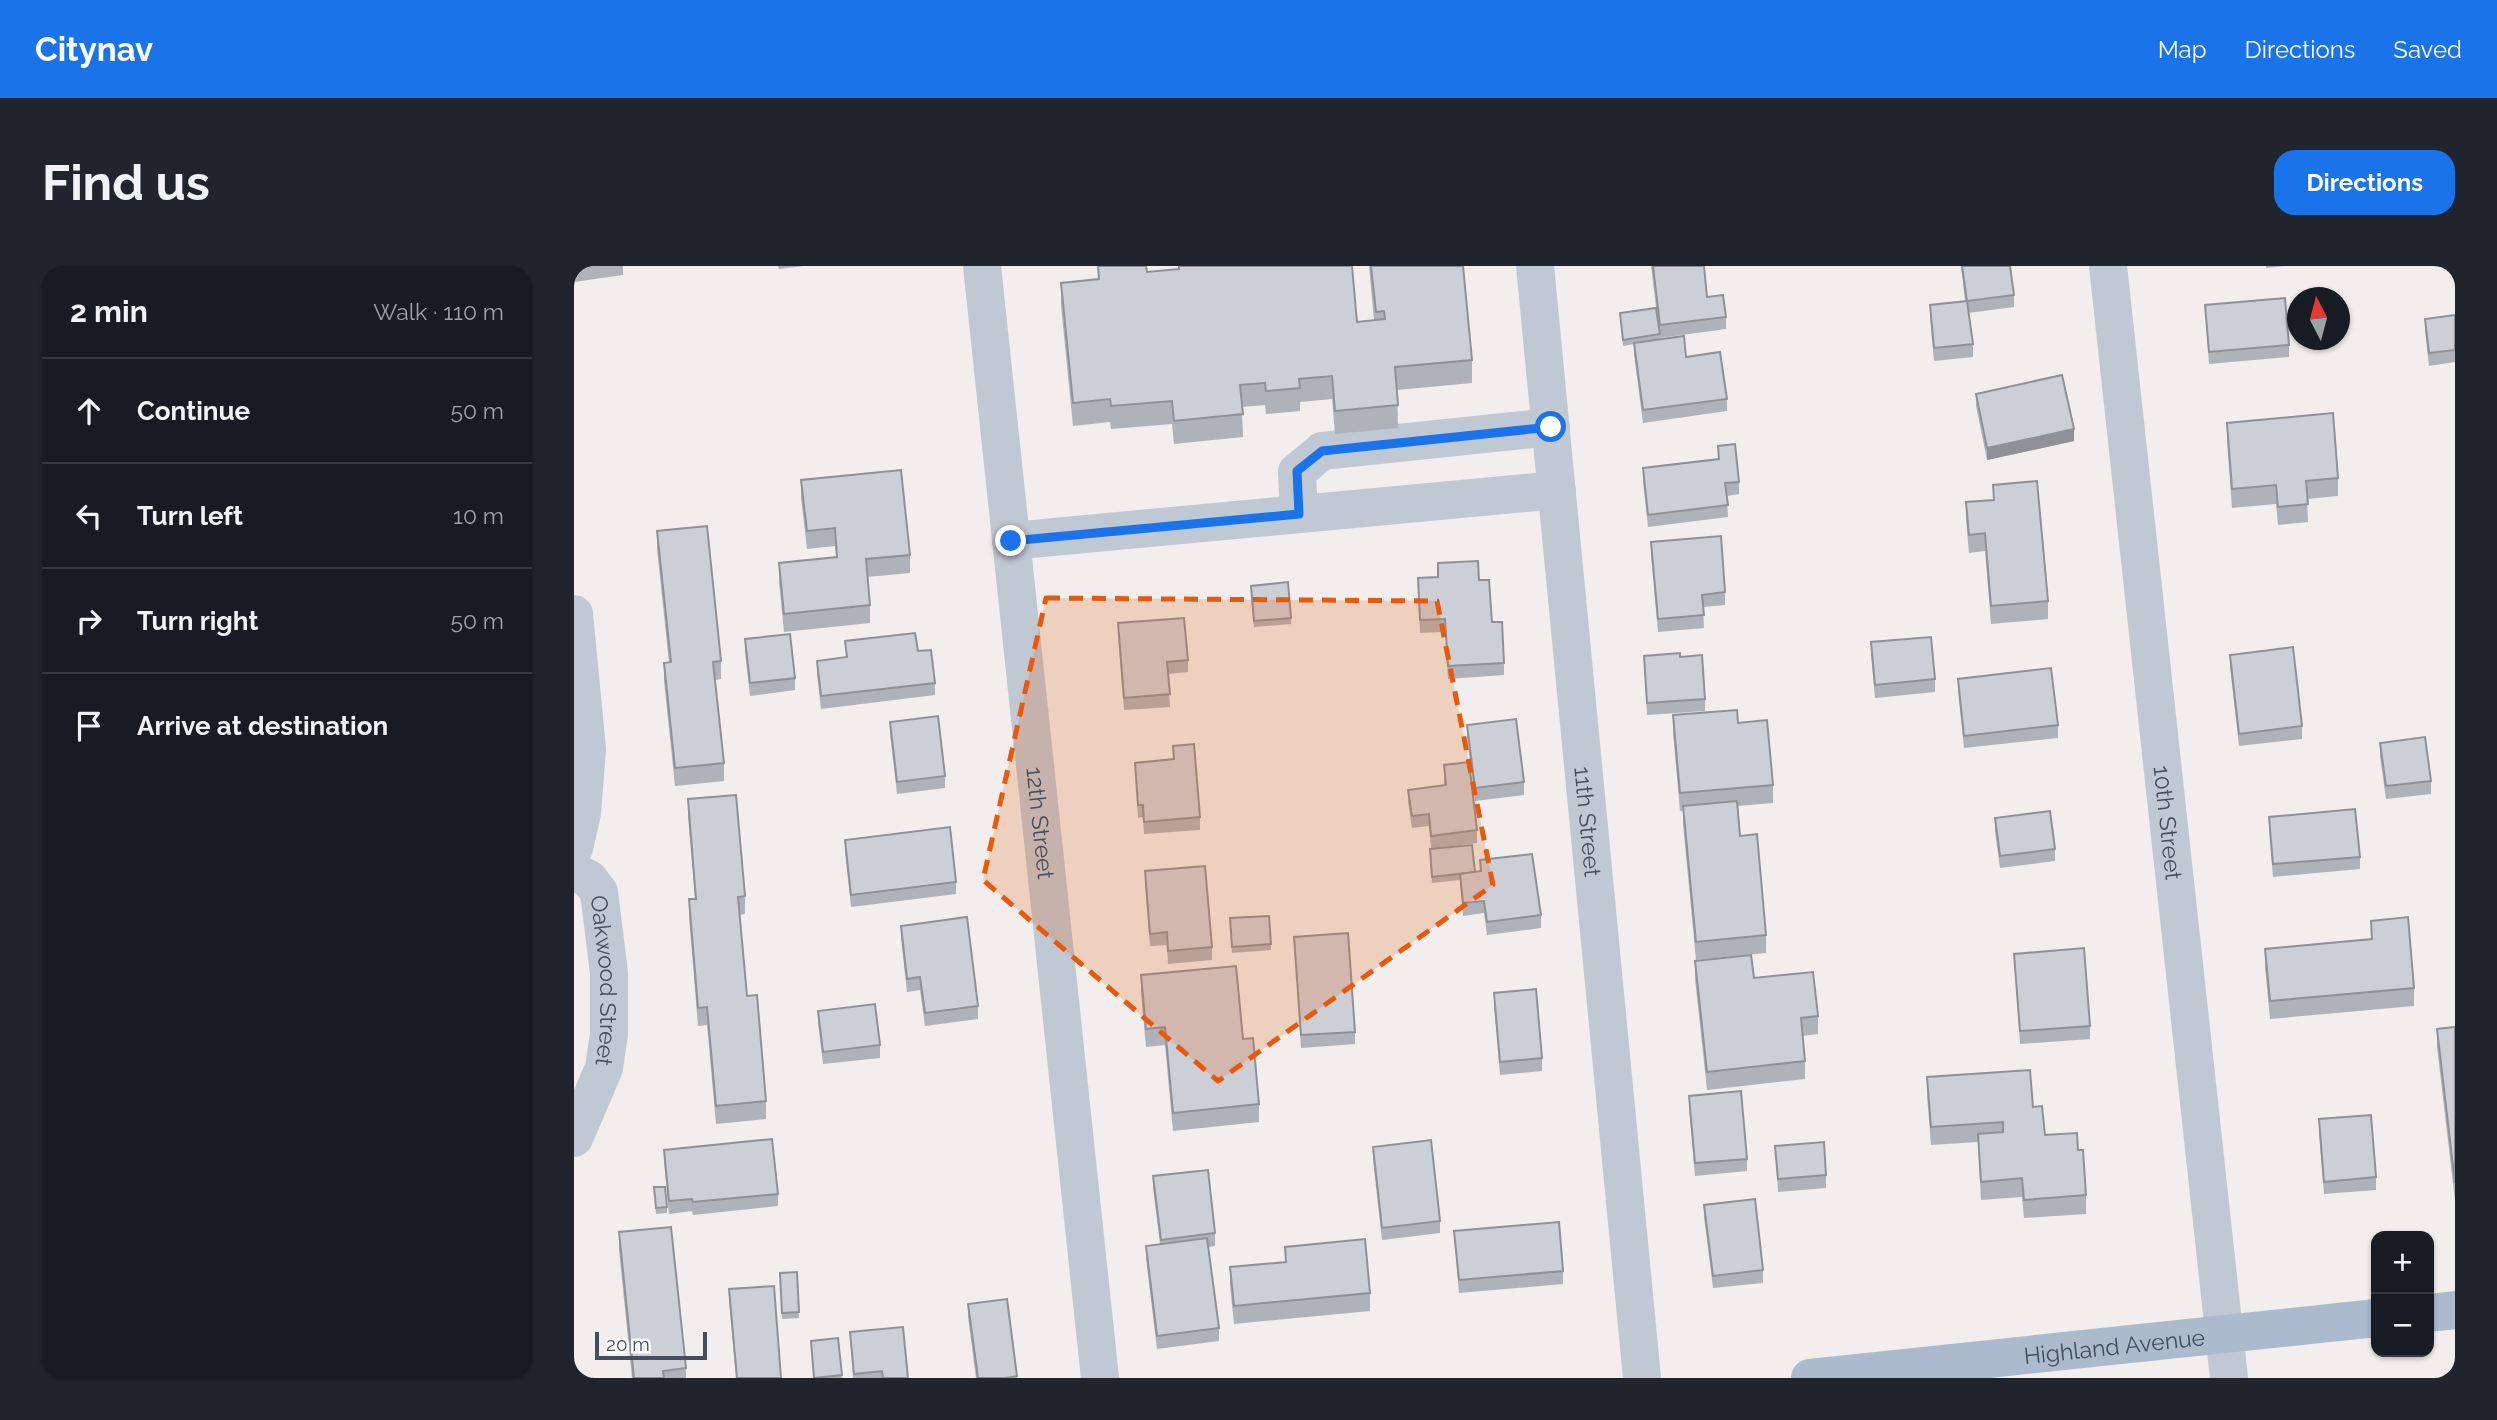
<!DOCTYPE html>
<html lang="en">
<head>
<meta charset="utf-8">
<style>
  body { margin:0; font-family:Raleway,sans-serif; background:#20242c; color:#f1f3f6 }
  .controls { position:absolute; right:21px; bottom:21px; display:grid; overflow:hidden; border-radius:14px; box-shadow:0 2px 5px #0004 }
  .controls button { width:63px; height:63px; display:grid; place-items:center; padding:0; border:0; border-bottom:2px solid #363941; background:#171b24; color:#f1f3f6; font:35px sans-serif }
  .compass { position:absolute; left:1713px; top:21px; width:63px; height:63px; border-radius:50%; background:#171b24; box-shadow:0 2px 5px #0004; rotate:354deg }
  .scale { position:absolute; left:21px; bottom:18px; width:112px; box-sizing:border-box; padding-left:7px; border:4px solid #454f5c; border-top:0; font-size:19px; line-height:24px; white-space:nowrap; color:#454f5c; -webkit-text-stroke:5px #fff; paint-order:stroke }
  .stop { position:absolute; width:21px; height:21px; margin:-16px; border:5px solid #1a73e8; border-radius:50%; background:#fff }
  .stop.end { background:#1a73e8; border-color:#fff; box-shadow:0 2px 7px #0008 }
  .list { margin:0; padding:0; list-style:none }
  h2 { display:flex; justify-content:space-between; align-items:center; height:91px; margin:0; padding:0 28px; font-size:30px }
  h2 small { font-size:23px; font-weight:400; color:#9ea1a6 }
  .list li { display:grid; grid-template-columns:46px 1fr auto; gap:21px; align-items:center; box-sizing:border-box; height:105px; padding:0 28px; border-top:2px solid #363941 }
  .list b { display:block; font-size:26px; white-space:nowrap }
  .list em { font-size:23px; font-style:normal; color:#9ea1a6 }
  .icon { flex:none; width:38px; height:38px; fill:none; stroke:currentColor; stroke-width:2; stroke-linecap:round; stroke-linejoin:round }
  .map { position:relative; flex:none; width:1881px; height:1112px; overflow:hidden; border-radius:21px }
  header { display:flex; align-items:center; gap:42px; box-sizing:border-box; height:98px; padding:0 35px; background:#1a73e8; color:#fff }
  header strong { font-size:33px }
  nav { display:flex; gap:38px; margin-inline-start:auto; font-size:24px }
  .intro { display:flex; align-items:center; justify-content:space-between; box-sizing:border-box; height:168px; padding:0 42px }
  h1 { margin:0; font-size:49px }
  .button { padding:18px 32px; border-radius:21px; background:#1a73e8; color:#fff; font-size:24px; font-weight:700 }
  main { display:flex; gap:42px; padding:0 42px }
  aside { flex:1; background:#171b24; border-radius:21px; box-shadow:0 2px 5px #0004 }
  .map>svg:first-child { display:block }
  .lines { fill:none; stroke-linecap:round; stroke-linejoin:round }
  .minor { stroke:#c0c8d4; stroke-width:38 }
  .major { stroke:#acbace; stroke-width:38 }
  .wall { fill:#afb2b8 }
  .shaded-wall { fill:#8f9196 }
  .building { fill:#cccfd6; stroke:#8f9196; stroke-width:2 }
  .route { stroke:#1a73e8; stroke-width:9 }
  .marked { fill:#e8590c; fill-opacity:0.2; stroke:#e8590c; stroke-width:5; stroke-dasharray:14 9; stroke-linejoin:round }
  .labels { text-anchor:middle; dominant-baseline:central; stroke-width:5; stroke-linejoin:round; paint-order:stroke }
  .street-label { font-size:23px; fill:#454f5c; stroke:#fff }
</style>
</head>
<body>
<header>
<strong>Citynav</strong>
<nav><a>Map</a><a>Directions</a><a>Saved</a></nav>
</header>
<div class="intro"><h1>Find us</h1><a class="button">Directions</a></div>
<main>
<aside>
<h2>2 min<small>Walk · 110 m</small></h2>
<ul class="list">
<li><svg class="icon" aria-label="ahead" viewBox="0 0 24 24"><path d="M12 20V5M6 11l6-6 6 6"/></svg><div><b>Continue</b></div><em>50 m</em></li>
<li><svg class="icon" aria-label="left" viewBox="0 0 24 24"><path d="M17 20v-9H6M10 6l-5 5 5 5"/></svg><div><b>Turn left</b></div><em>10 m</em></li>
<li><svg class="icon" aria-label="right" viewBox="0 0 24 24"><path d="M7 20v-9h11M14 6l5 5-5 5"/></svg><div><b>Turn right</b></div><em>50 m</em></li>
<li><svg class="icon" aria-label="arrive" viewBox="0 0 24 24"><path d="M6 21V4h12l-3 4 3 4H6"/></svg><div><b>Arrive at destination</b></div></li>
</ul>
</aside>
<div class="map">
<svg width="1881" height="1112" viewBox="0 0 1881 1112">
  <rect width="100%" height="100%" fill="#f1eeed"/>
  <g class="lines">
    <g class="minor">
      <path id="s1" d="M 408,0 L 526,1112"/>
      <path id="s2" d="M 961,0 L 1068,1112"/>
      <path id="s3" d="M 1534,0 L 1655,1112"/>
      <path d="M 725,248 L 723,206 L 748,185 L 977,161"/>
      <path d="M 437,275 L 983,224"/>
      <path d="M 0,348 L 13,483 L 8,547 L 0,582"/>
      <path id="s4" d="M 0,606 L 15,613 L 25,626 L 35,707 L 35,768 L 30,802 L 0,872"/>
    </g>
    <g class="major">
      <path d="M 1855,1047 L 1881,1044"/>
      <path id="s5" d="M 1236,1112 L 1802,1052"/>
    </g>
  </g>
  <g class="wall">
    <path d="M 0,0 L 49,0 L 49,9 L 0,16 Z"/>
    <path d="M 204,0 L 230,0 L 205,3 Z"/>
    <path d="M 524,0 L 573,6 L 604,3 L 604,0 L 778,0 L 783,56 L 800,54 L 795,0 L 889,0 L 898,94 L 898,117 L 823,124 L 824,162 L 761,168 L 758,133 L 726,136 L 726,145 L 692,148 L 691,139 L 668,141 L 669,171 L 600,178 L 598,158 L 537,163 L 536,156 L 499,160 L 487,40 L 487,17 L 524,14 Z"/>
    <path d="M 1077,0 L 1130,0 L 1133,31 L 1152,51 L 1152,63 L 1086,72 L 1086,74 L 1112,91 L 1153,133 L 1153,145 L 1069,157 L 1060,89 L 1060,78 L 1049,80 L 1046,47 L 1083,49 Z"/>
    <path d="M 1387,0 L 1436,0 L 1440,29 L 1440,41 L 1394,47 L 1399,78 L 1399,91 L 1360,95 L 1356,51 L 1356,39 L 1391,35 Z"/>
    <path d="M 1692,0 L 1711,0 L 1692,2 Z"/>
    <path d="M 1631,39 L 1715,79 L 1715,91 L 1635,98 Z"/>
    <path d="M 1881,49 L 1881,96 L 1855,100 L 1851,65 L 1851,53 Z"/>
    <path d="M 1402,128 L 1500,175 L 1413,194 L 1402,140 Z"/>
    <path d="M 1653,157 L 1764,212 L 1764,230 L 1733,233 L 1734,256 L 1704,259 L 1702,238 L 1658,242 L 1653,175 Z"/>
    <path d="M 1144,180 L 1165,216 L 1165,228 L 1153,230 L 1154,251 L 1074,261 L 1069,215 L 1069,202 L 1144,193 Z"/>
    <path d="M 227,214 L 336,289 L 336,307 L 293,311 L 296,339 L 296,357 L 210,366 L 205,315 L 205,297 L 262,291 L 261,280 L 233,283 L 227,232 Z"/>
    <path d="M 1419,219 L 1474,335 L 1474,353 L 1417,358 L 1411,285 L 1395,287 L 1392,254 L 1392,236 L 1419,234 Z"/>
    <path d="M 83,265 L 147,395 L 147,413 L 141,414 L 150,497 L 150,515 L 101,520 L 90,415 L 90,397 L 95,397 L 83,283 Z"/>
    <path d="M 1077,276 L 1151,326 L 1151,339 L 1129,341 L 1130,362 L 1084,366 L 1077,289 Z"/>
    <path d="M 864,297 L 905,314 L 930,397 L 930,409 L 874,413 L 871,366 L 846,367 L 844,312 L 864,311 Z"/>
    <path d="M 677,320 L 717,352 L 717,358 L 680,361 Z"/>
    <path d="M 544,357 L 614,394 L 614,406 L 594,408 L 596,441 L 550,444 L 544,370 Z"/>
    <path d="M 171,373 L 221,412 L 221,424 L 176,430 L 171,386 Z"/>
    <path d="M 271,375 L 344,385 L 361,417 L 361,429 L 247,443 L 243,408 L 243,395 L 272,392 Z"/>
    <path d="M 1297,376 L 1361,413 L 1361,426 L 1301,432 L 1297,389 Z"/>
    <path d="M 1656,389 L 1728,460 L 1728,473 L 1665,480 L 1656,401 Z"/>
    <path d="M 1070,390 L 1106,391 L 1131,433 L 1131,445 L 1073,449 Z"/>
    <path d="M 1384,413 L 1484,459 L 1484,472 L 1390,482 L 1384,425 Z"/>
    <path d="M 1099,449 L 1164,457 L 1199,519 L 1199,537 L 1164,540 L 1166,570 L 1192,669 L 1192,687 L 1122,694 L 1109,558 L 1109,545 L 1106,545 L 1099,467 Z"/>
    <path d="M 316,456 L 371,510 L 371,522 L 323,528 L 316,468 Z"/>
    <path d="M 893,459 L 950,516 L 950,529 L 901,535 L 893,472 Z"/>
    <path d="M 1806,477 L 1857,515 L 1857,528 L 1812,533 L 1806,490 Z"/>
    <path d="M 599,480 L 626,551 L 626,564 L 570,568 L 569,551 L 564,552 L 561,497 L 599,493 Z"/>
    <path d="M 870,499 L 903,564 L 903,577 L 861,582 L 901,606 L 906,605 L 906,594 L 967,649 L 967,662 L 913,669 L 910,647 L 889,650 L 886,614 L 858,617 L 856,589 L 856,583 L 857,582 L 855,560 L 838,562 L 834,536 L 834,524 L 870,519 Z"/>
    <path d="M 114,533 L 171,630 L 171,648 L 166,649 L 173,730 L 192,835 L 192,853 L 142,858 L 133,759 L 124,760 L 115,651 L 115,633 L 121,633 L 114,551 Z"/>
    <path d="M 1695,551 L 1786,591 L 1786,603 L 1699,611 L 1695,564 Z"/>
    <path d="M 1421,552 L 1481,583 L 1481,595 L 1426,602 L 1421,565 Z"/>
    <path d="M 271,574 L 382,616 L 382,628 L 277,641 L 271,586 Z"/>
    <path d="M 571,605 L 638,681 L 638,694 L 594,698 L 593,679 L 576,680 L 571,617 Z"/>
    <path d="M 1797,655 L 1840,722 L 1840,740 L 1696,753 L 1691,701 L 1691,683 L 1797,673 Z"/>
    <path d="M 656,659 L 697,678 L 697,684 L 658,687 Z"/>
    <path d="M 327,660 L 404,740 L 404,753 L 351,760 L 346,724 L 333,726 L 327,672 Z"/>
    <path d="M 720,671 L 781,766 L 781,778 L 727,782 Z"/>
    <path d="M 1440,688 L 1516,760 L 1516,773 L 1446,778 Z"/>
    <path d="M 1121,695 L 1180,712 L 1244,750 L 1244,768 L 1228,770 L 1231,795 L 1231,813 L 1133,824 L 1121,713 Z"/>
    <path d="M 567,709 L 669,773 L 685,838 L 685,856 L 599,865 L 591,779 L 572,781 L 567,727 Z"/>
    <path d="M 920,727 L 968,792 L 968,805 L 926,809 L 920,740 Z"/>
    <path d="M 244,745 L 306,779 L 306,792 L 249,798 L 244,757 Z"/>
    <path d="M 1881,761 L 1881,935 L 1863,781 L 1863,763 Z"/>
    <path d="M 1353,811 L 1459,841 L 1471,869 L 1504,884 L 1512,929 L 1512,948 L 1450,952 L 1448,931 L 1407,934 L 1404,876 L 1357,879 L 1353,829 Z"/>
    <path d="M 1115,830 L 1173,893 L 1173,905 L 1121,910 L 1115,842 Z"/>
    <path d="M 1745,853 L 1802,911 L 1802,924 L 1750,928 L 1745,866 Z"/>
    <path d="M 1201,880 L 1252,909 L 1252,922 L 1204,926 Z"/>
    <path d="M 799,881 L 866,955 L 866,967 L 808,974 L 799,894 Z"/>
    <path d="M 90,884 L 204,928 L 204,940 L 119,949 L 118,945 L 95,948 L 90,896 Z"/>
    <path d="M 579,910 L 641,967 L 641,980 L 634,981 L 645,1062 L 645,1075 L 583,1083 L 572,993 L 572,980 L 586,978 L 579,922 Z"/>
    <path d="M 80,921 L 93,941 L 93,947 L 82,948 Z"/>
    <path d="M 1130,939 L 1189,1004 L 1189,1017 L 1139,1022 L 1130,951 Z"/>
    <path d="M 880,965 L 989,1005 L 989,1018 L 885,1027 Z"/>
    <path d="M 45,966 L 112,1102 L 112,1112 L 58,1112 L 45,984 Z"/>
    <path d="M 711,981 L 796,1027 L 796,1045 L 660,1058 L 656,1019 L 656,1001 L 711,996 Z"/>
    <path d="M 223,1006 L 225,1052 L 208,1053 L 206,1007 Z"/>
    <path d="M 155,1023 L 207,1112 L 162,1112 L 155,1036 Z"/>
    <path d="M 433,1033 L 443,1112 L 402,1112 L 394,1051 L 394,1038 Z"/>
    <path d="M 276,1066 L 334,1112 L 279,1112 Z"/>
    <path d="M 264,1072 L 268,1112 L 240,1112 L 237,1075 Z"/>
  </g>
  <path class="shaded-wall" d="M 1500,163 L 1500,175 L 1413,194 L 1413,182 Z"/>
  <g class="building">
    <path d="M 524,0 L 572,0 L 573,6 L 605,3 L 605,0 L 778,0 L 783,56 L 811,53 L 810,45 L 802,46 L 797,0 L 889,0 L 898,94 L 821,101 L 824,139 L 761,145 L 758,110 L 725,113 L 726,122 L 692,125 L 691,117 L 666,119 L 669,148 L 600,155 L 598,135 L 537,140 L 536,133 L 499,137 L 487,17 L 525,13 Z"/>
    <path d="M 1079,0 L 1130,0 L 1133,31 L 1149,29 L 1152,51 L 1086,59 Z"/>
    <path d="M 1388,0 L 1436,0 L 1440,29 L 1393,35 L 1399,78 L 1360,82 L 1356,39 L 1393,35 Z"/>
    <path d="M 1711,32 L 1715,79 L 1635,86 L 1631,39 Z"/>
    <path d="M 1082,42 L 1086,68 L 1049,74 L 1046,47 Z"/>
    <path d="M 1881,49 L 1881,84 L 1855,87 L 1851,53 Z"/>
    <path d="M 1110,70 L 1112,91 L 1146,86 L 1153,133 L 1069,144 L 1060,77 Z"/>
    <path d="M 1488,109 L 1500,163 L 1413,182 L 1402,128 Z"/>
    <path d="M 1759,147 L 1764,212 L 1732,215 L 1734,238 L 1704,241 L 1702,219 L 1658,223 L 1653,157 Z"/>
    <path d="M 1161,178 L 1165,216 L 1151,217 L 1154,239 L 1074,249 L 1069,202 L 1145,193 L 1144,180 Z"/>
    <path d="M 327,204 L 336,289 L 292,293 L 296,339 L 210,348 L 205,297 L 263,291 L 261,262 L 233,265 L 227,214 Z"/>
    <path d="M 1463,215 L 1474,335 L 1417,340 L 1411,267 L 1395,269 L 1392,236 L 1420,234 L 1419,219 Z"/>
    <path d="M 133,260 L 147,395 L 139,396 L 150,497 L 101,502 L 90,397 L 97,396 L 83,265 Z"/>
    <path d="M 1147,270 L 1151,326 L 1128,329 L 1130,349 L 1084,353 L 1077,276 Z"/>
    <path d="M 904,295 L 905,314 L 915,314 L 918,356 L 928,356 L 930,397 L 874,400 L 871,353 L 846,354 L 844,312 L 864,311 L 864,297 Z"/>
    <path d="M 714,316 L 717,352 L 680,355 L 677,320 Z"/>
    <path d="M 610,352 L 614,394 L 593,396 L 596,428 L 550,432 L 544,357 Z"/>
    <path d="M 341,367 L 344,385 L 357,384 L 361,417 L 247,430 L 243,395 L 273,391 L 271,375 Z"/>
    <path d="M 216,368 L 221,412 L 176,417 L 171,373 Z"/>
    <path d="M 1357,371 L 1361,413 L 1301,419 L 1297,376 Z"/>
    <path d="M 1719,381 L 1728,460 L 1665,468 L 1656,389 Z"/>
    <path d="M 1106,387 L 1106,391 L 1128,389 L 1131,433 L 1073,437 L 1070,390 Z"/>
    <path d="M 1477,402 L 1484,459 L 1390,470 L 1384,413 Z"/>
    <path d="M 1163,444 L 1164,457 L 1193,454 L 1199,519 L 1106,527 L 1099,449 Z"/>
    <path d="M 364,450 L 371,510 L 323,516 L 316,456 Z"/>
    <path d="M 942,453 L 950,516 L 901,522 L 893,459 Z"/>
    <path d="M 1851,471 L 1857,515 L 1812,520 L 1806,477 Z"/>
    <path d="M 620,478 L 626,551 L 570,556 L 569,539 L 564,539 L 561,497 L 600,493 L 599,480 Z"/>
    <path d="M 895,496 L 903,564 L 857,570 L 855,548 L 838,550 L 834,524 L 872,519 L 870,499 Z"/>
    <path d="M 162,529 L 171,630 L 164,631 L 173,730 L 183,729 L 192,835 L 142,840 L 133,741 L 124,742 L 115,633 L 122,633 L 114,533 Z"/>
    <path d="M 1163,535 L 1166,570 L 1183,568 L 1192,669 L 1122,676 L 1109,540 Z"/>
    <path d="M 1781,543 L 1786,591 L 1699,598 L 1695,551 Z"/>
    <path d="M 1476,545 L 1481,583 L 1426,590 L 1421,552 Z"/>
    <path d="M 376,561 L 382,616 L 277,629 L 271,574 Z"/>
    <path d="M 898,579 L 901,606 L 858,611 L 856,583 Z"/>
    <path d="M 958,588 L 967,649 L 913,656 L 910,635 L 889,637 L 886,608 L 907,605 L 906,594 Z"/>
    <path d="M 631,600 L 638,681 L 594,685 L 593,666 L 576,668 L 571,605 Z"/>
    <path d="M 695,650 L 697,678 L 658,681 L 656,652 Z"/>
    <path d="M 393,651 L 404,740 L 351,747 L 346,711 L 333,713 L 327,660 Z"/>
    <path d="M 1834,651 L 1840,722 L 1696,735 L 1691,683 L 1798,673 L 1797,655 Z"/>
    <path d="M 774,667 L 781,766 L 727,769 L 720,671 Z"/>
    <path d="M 1510,682 L 1516,760 L 1446,765 L 1440,688 Z"/>
    <path d="M 1177,689 L 1180,712 L 1239,706 L 1244,750 L 1227,752 L 1231,795 L 1133,806 L 1121,695 Z"/>
    <path d="M 662,700 L 669,773 L 679,772 L 685,838 L 599,847 L 591,761 L 572,763 L 567,709 Z"/>
    <path d="M 962,723 L 968,792 L 926,796 L 920,727 Z"/>
    <path d="M 301,738 L 306,779 L 249,786 L 244,745 Z"/>
    <path d="M 1881,761 L 1881,917 L 1863,763 Z"/>
    <path d="M 1456,804 L 1459,841 L 1468,840 L 1471,869 L 1503,867 L 1504,884 L 1509,884 L 1512,929 L 1450,934 L 1448,912 L 1407,916 L 1404,868 L 1429,866 L 1429,856 L 1357,861 L 1353,811 Z"/>
    <path d="M 1167,825 L 1173,893 L 1121,897 L 1115,830 Z"/>
    <path d="M 1797,849 L 1802,911 L 1750,916 L 1745,853 Z"/>
    <path d="M 198,873 L 204,928 L 119,936 L 118,933 L 95,935 L 90,884 Z"/>
    <path d="M 857,874 L 866,955 L 808,962 L 799,881 Z"/>
    <path d="M 1250,876 L 1252,909 L 1204,913 L 1201,880 Z"/>
    <path d="M 634,904 L 641,967 L 587,974 L 579,910 Z"/>
    <path d="M 80,921 L 91,921 L 93,941 L 82,942 Z"/>
    <path d="M 1181,933 L 1189,1004 L 1139,1010 L 1130,939 Z"/>
    <path d="M 985,956 L 989,1005 L 885,1014 L 880,965 Z"/>
    <path d="M 97,961 L 112,1102 L 89,1105 L 90,1112 L 60,1112 L 45,966 Z"/>
    <path d="M 633,972 L 645,1062 L 583,1070 L 572,980 Z"/>
    <path d="M 791,973 L 796,1027 L 660,1040 L 656,1001 L 712,996 L 711,981 Z"/>
    <path d="M 223,1006 L 225,1046 L 208,1047 L 206,1007 Z"/>
    <path d="M 200,1020 L 207,1112 L 163,1112 L 155,1023 Z"/>
    <path d="M 433,1033 L 443,1110 L 432,1112 L 404,1112 L 394,1038 Z"/>
    <path d="M 329,1061 L 334,1112 L 309,1112 L 308,1105 L 280,1108 L 276,1066 Z"/>
    <path d="M 264,1072 L 268,1109 L 240,1112 L 237,1075 Z"/>
  </g>
  <g class="lines">
    <path class="route" d="M 437,275 L 725,248 L 723,205 L 748,185 L 977,161"/>
  </g>
  <path class="marked" d="M 472,332 L 863,335 L 919,619 L 644,815 L 409,614 Z"/>
  <g class="labels">
    <g class="street-label">
      <text stroke="none"><textPath href="#s1" startOffset="560">12th Street</textPath></text>
      <text stroke="none"><textPath href="#s2" startOffset="558">11th Street</textPath></text>
      <text stroke="none"><textPath href="#s3" startOffset="560">10th Street</textPath></text>
      <text stroke="none"><textPath href="#s4" startOffset="122">Oakwood Street</textPath></text>
      <text stroke="none"><textPath href="#s5" startOffset="306">Highland Avenue</textPath></text>
    </g>
  </g>
</svg>
<div class="controls">
<button>+</button>
<button>−</button>
</div>
<svg class="compass" viewBox="-18 -18 36 36"><path d="M0-13l5 13h-10z" fill="#e53935"/><path d="M0 13l5-13h-10z" fill="#9ea1a6"/></svg>
<div class="scale">20 m</div>
<div class="stop" style="left:977px;top:161px"></div>
<div class="stop end" style="left:437px;top:275px"></div>
</div>
</main>
</body>
</html>
